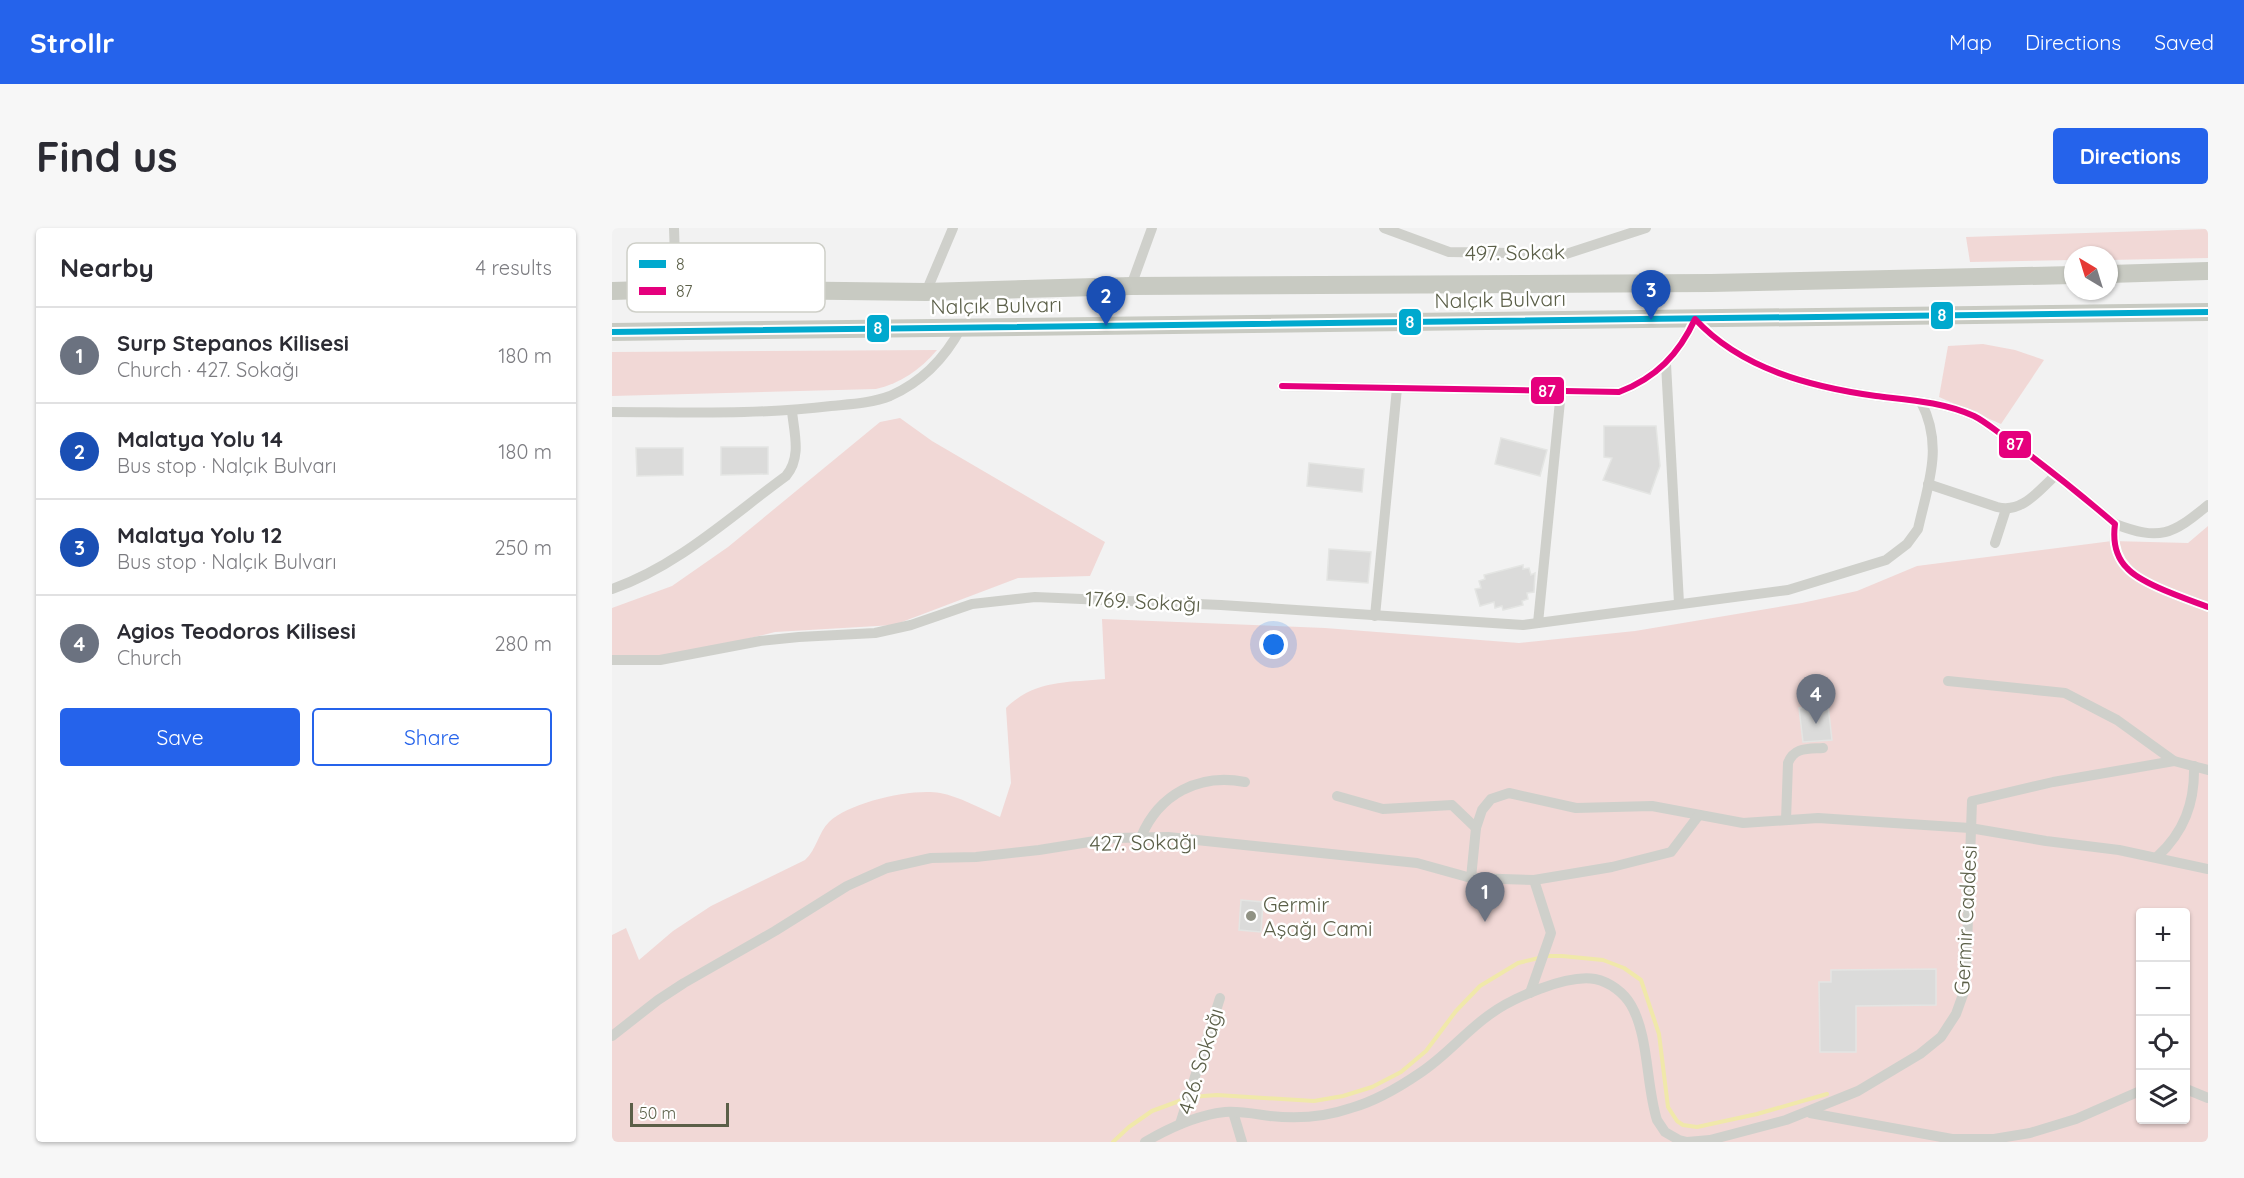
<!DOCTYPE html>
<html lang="en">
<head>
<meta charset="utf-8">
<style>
  body { margin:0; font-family:Quicksand,sans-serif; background:#f7f7f7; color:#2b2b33 }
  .controls { position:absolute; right:18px; bottom:18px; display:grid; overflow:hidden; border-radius:6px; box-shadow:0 2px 4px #0004 }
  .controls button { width:54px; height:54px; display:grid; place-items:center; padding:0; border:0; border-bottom:2px solid #e1e1e2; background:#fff; color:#2b2b33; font:30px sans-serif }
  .compass { position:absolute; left:1452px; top:18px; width:54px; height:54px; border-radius:50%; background:#fff; box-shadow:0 2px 4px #0004; rotate:322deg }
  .scale { position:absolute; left:18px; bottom:15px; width:99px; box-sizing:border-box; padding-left:6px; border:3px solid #5b5f48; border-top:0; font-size:16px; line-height:21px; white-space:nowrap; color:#5b5f48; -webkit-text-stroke:4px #fff; paint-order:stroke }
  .you { position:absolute; left:662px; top:417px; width:21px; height:21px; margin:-15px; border:4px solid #fff; border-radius:50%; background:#1a73e8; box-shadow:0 0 0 9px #1a73e833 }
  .badge { display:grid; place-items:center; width:39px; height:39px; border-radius:50%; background:#2563eb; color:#fff; font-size:20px; font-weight:700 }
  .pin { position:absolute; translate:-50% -50px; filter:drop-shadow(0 2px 3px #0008) }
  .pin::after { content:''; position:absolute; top:32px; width:21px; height:18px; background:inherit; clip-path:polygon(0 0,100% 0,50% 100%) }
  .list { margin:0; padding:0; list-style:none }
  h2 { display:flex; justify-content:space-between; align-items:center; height:78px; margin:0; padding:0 24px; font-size:26px }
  h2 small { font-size:20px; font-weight:400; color:#7c7c81 }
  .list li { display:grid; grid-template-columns:39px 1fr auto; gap:18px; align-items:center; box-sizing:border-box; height:96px; padding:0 24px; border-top:2px solid #e1e1e2 }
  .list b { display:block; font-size:22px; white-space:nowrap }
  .list p { margin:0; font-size:20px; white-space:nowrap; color:#7c7c81 }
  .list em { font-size:20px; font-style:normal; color:#7c7c81 }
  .actions { display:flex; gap:12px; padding:18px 24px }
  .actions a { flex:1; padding:14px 0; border:2px solid #2563eb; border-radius:6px; text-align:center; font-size:21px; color:#2563eb }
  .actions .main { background:#2563eb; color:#fff }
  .icon { flex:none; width:33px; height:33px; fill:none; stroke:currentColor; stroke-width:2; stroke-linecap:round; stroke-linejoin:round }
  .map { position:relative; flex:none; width:1596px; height:914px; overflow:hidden; border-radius:6px }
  header { display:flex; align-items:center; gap:36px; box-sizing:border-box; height:84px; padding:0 30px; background:#2563eb; color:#fff }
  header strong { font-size:28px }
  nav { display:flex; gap:33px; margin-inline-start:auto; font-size:21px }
  .intro { display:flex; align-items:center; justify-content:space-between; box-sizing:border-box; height:144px; padding:0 36px }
  h1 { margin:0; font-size:42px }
  .button { padding:15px 27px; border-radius:6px; background:#2563eb; color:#fff; font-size:21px; font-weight:700 }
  main { display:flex; gap:36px; padding:0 36px }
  aside { flex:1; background:#fff; border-radius:6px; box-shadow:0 2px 4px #0004 }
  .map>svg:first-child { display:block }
  .green { fill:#f1d8d6; fill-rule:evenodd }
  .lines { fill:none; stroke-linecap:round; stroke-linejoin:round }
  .stream { stroke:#f0e8aa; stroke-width:4 }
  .building { fill:#dbdbda; stroke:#e4e5e3; stroke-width:1.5 }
  .minor { stroke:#cfd0cb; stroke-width:10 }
  .trunk { stroke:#c8cac2; stroke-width:18 }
  .bus-1-casing { stroke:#fff; stroke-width:10 }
  .bus-2-casing { stroke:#fff; stroke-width:10 }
  .bus-1 { stroke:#00a9ce; stroke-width:6 }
  .bus-2 { stroke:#e5007d; stroke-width:6 }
  .poi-dot { fill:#909284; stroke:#fff; stroke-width:2 }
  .labels { text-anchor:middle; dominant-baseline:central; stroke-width:5; stroke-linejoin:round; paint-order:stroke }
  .street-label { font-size:21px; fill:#5b5f48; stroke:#fff }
  .poi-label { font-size:21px; fill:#5b5f48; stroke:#fff; text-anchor:start }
  .key { fill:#fff; stroke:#cecfc8; stroke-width:1.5 }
  .key-label { font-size:16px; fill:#5b5f48 }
  .line-badge { stroke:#fff; stroke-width:2 }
  .badge-label { font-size:16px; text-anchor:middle; font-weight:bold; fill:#fff }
</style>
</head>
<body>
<header>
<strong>Strollr</strong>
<nav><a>Map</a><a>Directions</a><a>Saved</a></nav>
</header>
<div class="intro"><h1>Find us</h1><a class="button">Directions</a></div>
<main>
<aside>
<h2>Nearby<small>4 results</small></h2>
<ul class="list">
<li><span class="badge" style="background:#6b7280">1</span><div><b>Surp Stepanos Kilisesi</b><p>Church · 427. Sokağı</p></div><em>180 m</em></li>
<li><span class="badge" style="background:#1a4fb4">2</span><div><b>Malatya Yolu 14</b><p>Bus stop · Nalçık Bulvarı</p></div><em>180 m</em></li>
<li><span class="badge" style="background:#1a4fb4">3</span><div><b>Malatya Yolu 12</b><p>Bus stop · Nalçık Bulvarı</p></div><em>250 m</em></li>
<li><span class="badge" style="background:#6b7280">4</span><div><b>Agios Teodoros Kilisesi</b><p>Church</p></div><em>280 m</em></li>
</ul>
<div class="actions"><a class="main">Save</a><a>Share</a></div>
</aside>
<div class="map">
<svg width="1596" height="914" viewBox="0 0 1596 914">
  <rect width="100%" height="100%" fill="#f2f2f2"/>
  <g class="green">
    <path d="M 1596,1 L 1596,30 L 1497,32 L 1497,27 L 1461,27 L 1461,32 L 1358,34 L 1354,9 Z"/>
    <path d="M 1371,116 L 1403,122 L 1432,132 L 1389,196 L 1327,169 L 1336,118 Z"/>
    <path d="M 325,122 C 308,142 289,155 264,161 L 0,168 L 0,124 Z"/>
    <path d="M 288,190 L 320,213 L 493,314 L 478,348 L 406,350 L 282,397 L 163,404 L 77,425 L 0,431 L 0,380 L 60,358 L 116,319 L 268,194 Z"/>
    <path d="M 1596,298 L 1596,914 L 0,914 L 0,707 L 14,700 L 27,732 L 61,703 L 99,678 L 193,632 C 205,621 206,605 217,594 C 238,574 300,560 328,565 C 346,568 370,581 388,589 L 399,555 L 394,480 C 424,451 455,455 493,451 L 490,391 L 713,400 L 907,415 L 1023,403 L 1190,375 L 1245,363 L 1305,338 L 1500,313 L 1576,315 ZM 1528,684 L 1574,684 L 1574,892 L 1528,892 Z"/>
  </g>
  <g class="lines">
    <path class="stream" d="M 501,914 L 517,899 L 540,883 L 578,869 L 605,867 L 702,873 L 731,868 L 760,859 L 789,844 L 814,823 L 844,783 L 868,758 L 906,735 L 935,728 L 950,728 L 991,732 L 1012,740 L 1029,752 L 1047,806 L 1056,879 L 1065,893 L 1071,897 L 1085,899 L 1145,886 L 1215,866"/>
  </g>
  <g class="building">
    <path d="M 992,198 L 1044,198 L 1048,238 L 1038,266 L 991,252 L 1000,230 L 992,229 Z"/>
    <path d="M 889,210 L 935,222 L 928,248 L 883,236 Z"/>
    <path d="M 109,219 L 156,219 L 156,246 L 109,247 Z"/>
    <path d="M 24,220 L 71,220 L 71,247 L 25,248 Z"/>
    <path d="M 697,235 L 752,241 L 750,264 L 695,258 Z"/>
    <path d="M 717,321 L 759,324 L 756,355 L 715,352 Z"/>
    <path d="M 911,337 L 911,341 L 917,340 L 919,347 L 923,345 L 922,364 L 915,365 L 916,371 L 910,373 L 911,377 L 891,382 L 890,378 L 883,380 L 882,374 L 868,378 L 863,361 L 869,360 L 867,353 L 873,351 L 872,347 Z"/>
    <path d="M 1216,477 L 1220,512 L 1191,514 L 1187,480 Z"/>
    <path d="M 629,672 L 651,674 L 649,704 L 627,702 Z"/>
    <path d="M 1324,741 L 1324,777 L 1244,778 L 1244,824 L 1208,824 L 1207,754 L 1219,754 L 1219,742 Z"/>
  </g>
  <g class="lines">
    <g class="minor">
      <path d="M 62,0 L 64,61"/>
      <path d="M 772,0 L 837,24 L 954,26 L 1034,0"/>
      <path d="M 519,58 L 540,0"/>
      <path d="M 314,64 L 341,0"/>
      <path d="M 1054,136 L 1067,375"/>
      <path d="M 670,158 L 1007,164 C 1044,150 1067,126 1083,91 C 1129,141 1199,159 1264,168 C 1297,172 1331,174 1362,188 C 1374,194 1385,204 1396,211 C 1433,238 1468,266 1503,296 C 1501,311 1503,328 1515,340 C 1529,356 1575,371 1596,379"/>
      <path d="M 0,184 C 73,184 147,187 219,178 C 239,176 260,175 278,168 C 310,154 333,130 349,100"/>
      <path d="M 1316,256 L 1385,279 C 1410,286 1427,262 1444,247"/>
      <path d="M 1503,296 C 1548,313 1560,307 1596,277"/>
      <path d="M 1383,315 L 1394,281"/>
      <path d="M 0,361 C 66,338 119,288 174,248 C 190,229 182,205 180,183"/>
      <path d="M 763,388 L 785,160"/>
      <path d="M 926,395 L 949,163"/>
      <path d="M 0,432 L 48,432 L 148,413 L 187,409 L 263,405 L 299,397 L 360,376 L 423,369 L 609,377 L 911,397 L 1176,362 L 1274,332 L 1295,316 L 1306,301 C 1316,256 1332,218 1309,174"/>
      <path d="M 1336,453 L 1453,465 L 1505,492 L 1562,533 L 1596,542"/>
      <path d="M 725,568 L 771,581 L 840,577 L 864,600"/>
      <path d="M 1174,592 L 1176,535 C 1182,519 1196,521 1211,520"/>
      <path d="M 529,609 C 547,566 587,545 633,554"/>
      <path d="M 1545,629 C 1572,604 1583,575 1582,538"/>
      <path d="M 859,650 L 864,600 L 870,582 L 879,571 L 897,565 L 964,580 L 1040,578 L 1131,595 L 1206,590 L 1358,600 L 1434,613 L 1507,622 L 1596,641"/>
      <path d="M 918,765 L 939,705 L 922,652"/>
      <path d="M 0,808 L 46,772 L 72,755 L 163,703 L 235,658 L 275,640 L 319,630 L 364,629 L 427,622 L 502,610 L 556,609 L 805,635 L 859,650 L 922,652 L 1000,639 L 1059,624 L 1087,587"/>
      <path d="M 1574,861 L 1596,870"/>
      <path d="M 621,884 L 630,914"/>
      <path d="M 1198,885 L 1340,911 L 1382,911 L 1418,905 L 1464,891 L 1528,863"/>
      <path d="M 568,896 L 608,770"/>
      <path d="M 533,914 C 557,900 585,887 613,884 C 628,883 643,886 658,888 C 685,891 713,889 739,880 C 764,873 786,860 808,845 C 834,828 852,805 877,787 C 900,770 955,746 983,751 C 998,754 1012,765 1019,777 C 1037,808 1034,858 1045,892 L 1053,904 L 1067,912 L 1075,914 L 1098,912 L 1174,892 L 1246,863 L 1308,826 L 1329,809 L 1344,786 L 1353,761 L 1354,747 L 1360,573 L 1441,554 L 1562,533"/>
    </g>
    <g class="trunk">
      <path d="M 1497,46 L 1596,43"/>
      <path d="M 0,63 L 64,61 L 314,64 L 519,58 L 1099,55 L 1461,47"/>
      <path d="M 0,104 L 1596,84"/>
    </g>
    <g class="bus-1-casing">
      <path id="bus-1" d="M 0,104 L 1596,84"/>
    </g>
    <g class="bus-2-casing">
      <path id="bus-2" d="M 670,158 L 1007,164 C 1044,150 1067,126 1083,91 C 1129,141 1199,159 1264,168 C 1297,172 1331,174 1362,188 C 1374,194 1385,204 1396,211 C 1433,238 1468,266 1503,296 C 1501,311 1503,328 1515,340 C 1529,356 1575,371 1596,379"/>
    </g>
    <use href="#bus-1" class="bus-1"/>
    <use href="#bus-2" class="bus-2"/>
  </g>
  <circle class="poi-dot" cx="639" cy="688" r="6"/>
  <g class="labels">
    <g class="street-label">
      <text transform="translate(903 24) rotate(-1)">497. Sokak</text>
      <text transform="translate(888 71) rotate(-1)">Nalçık Bulvarı</text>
      <text transform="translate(384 77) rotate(-1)">Nalçık Bulvarı</text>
      <text transform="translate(531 373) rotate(3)">1769. Sokağı</text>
      <text transform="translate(531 614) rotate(-1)">427. Sokağı</text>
      <text transform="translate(1353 692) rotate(-87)">Germir Caddesi</text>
      <text transform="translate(588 833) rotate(-73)">426. Sokağı</text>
    </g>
    <g class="poi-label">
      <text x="651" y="676">Germir<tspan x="651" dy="24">Aşağı Cami</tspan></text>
    </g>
  </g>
  <rect x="15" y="15" width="198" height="69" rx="9" class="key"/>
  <rect x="27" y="32" width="27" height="8" fill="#00a9ce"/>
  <rect x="27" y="59" width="27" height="8" fill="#e5007d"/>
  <g class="key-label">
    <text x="64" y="42">8</text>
    <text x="64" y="69">87</text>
  </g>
  <g class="line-badge">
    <rect x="1318" y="73" width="24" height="29" rx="6" fill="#00a9ce"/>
    <rect x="786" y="80" width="24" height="28" rx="6" fill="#00a9ce"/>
    <rect x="254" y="86" width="24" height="29" rx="6" fill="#00a9ce"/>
    <rect x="918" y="148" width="35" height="29" rx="6" fill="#e5007d"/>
    <rect x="1386" y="202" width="34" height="29" rx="6" fill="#e5007d"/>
  </g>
  <g class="badge-label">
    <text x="1330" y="93">8</text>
    <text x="798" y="100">8</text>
    <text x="266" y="106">8</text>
    <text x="935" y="169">87</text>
    <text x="1403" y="222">87</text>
  </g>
</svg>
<div class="controls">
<button>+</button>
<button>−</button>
<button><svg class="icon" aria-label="locate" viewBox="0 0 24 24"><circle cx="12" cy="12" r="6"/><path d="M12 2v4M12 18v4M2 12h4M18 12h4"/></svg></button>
<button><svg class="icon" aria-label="layers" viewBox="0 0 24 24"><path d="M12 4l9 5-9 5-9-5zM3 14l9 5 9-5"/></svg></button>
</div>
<svg class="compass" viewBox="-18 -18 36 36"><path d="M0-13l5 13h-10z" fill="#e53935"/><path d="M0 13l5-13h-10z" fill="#7c7c81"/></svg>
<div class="scale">50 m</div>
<div class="you"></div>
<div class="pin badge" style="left:873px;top:694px;background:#6b7280">1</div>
<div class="pin badge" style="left:494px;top:98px;background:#1a4fb4">2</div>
<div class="pin badge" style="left:1039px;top:92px;background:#1a4fb4">3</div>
<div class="pin badge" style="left:1204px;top:496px;background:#6b7280">4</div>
</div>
</main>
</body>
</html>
